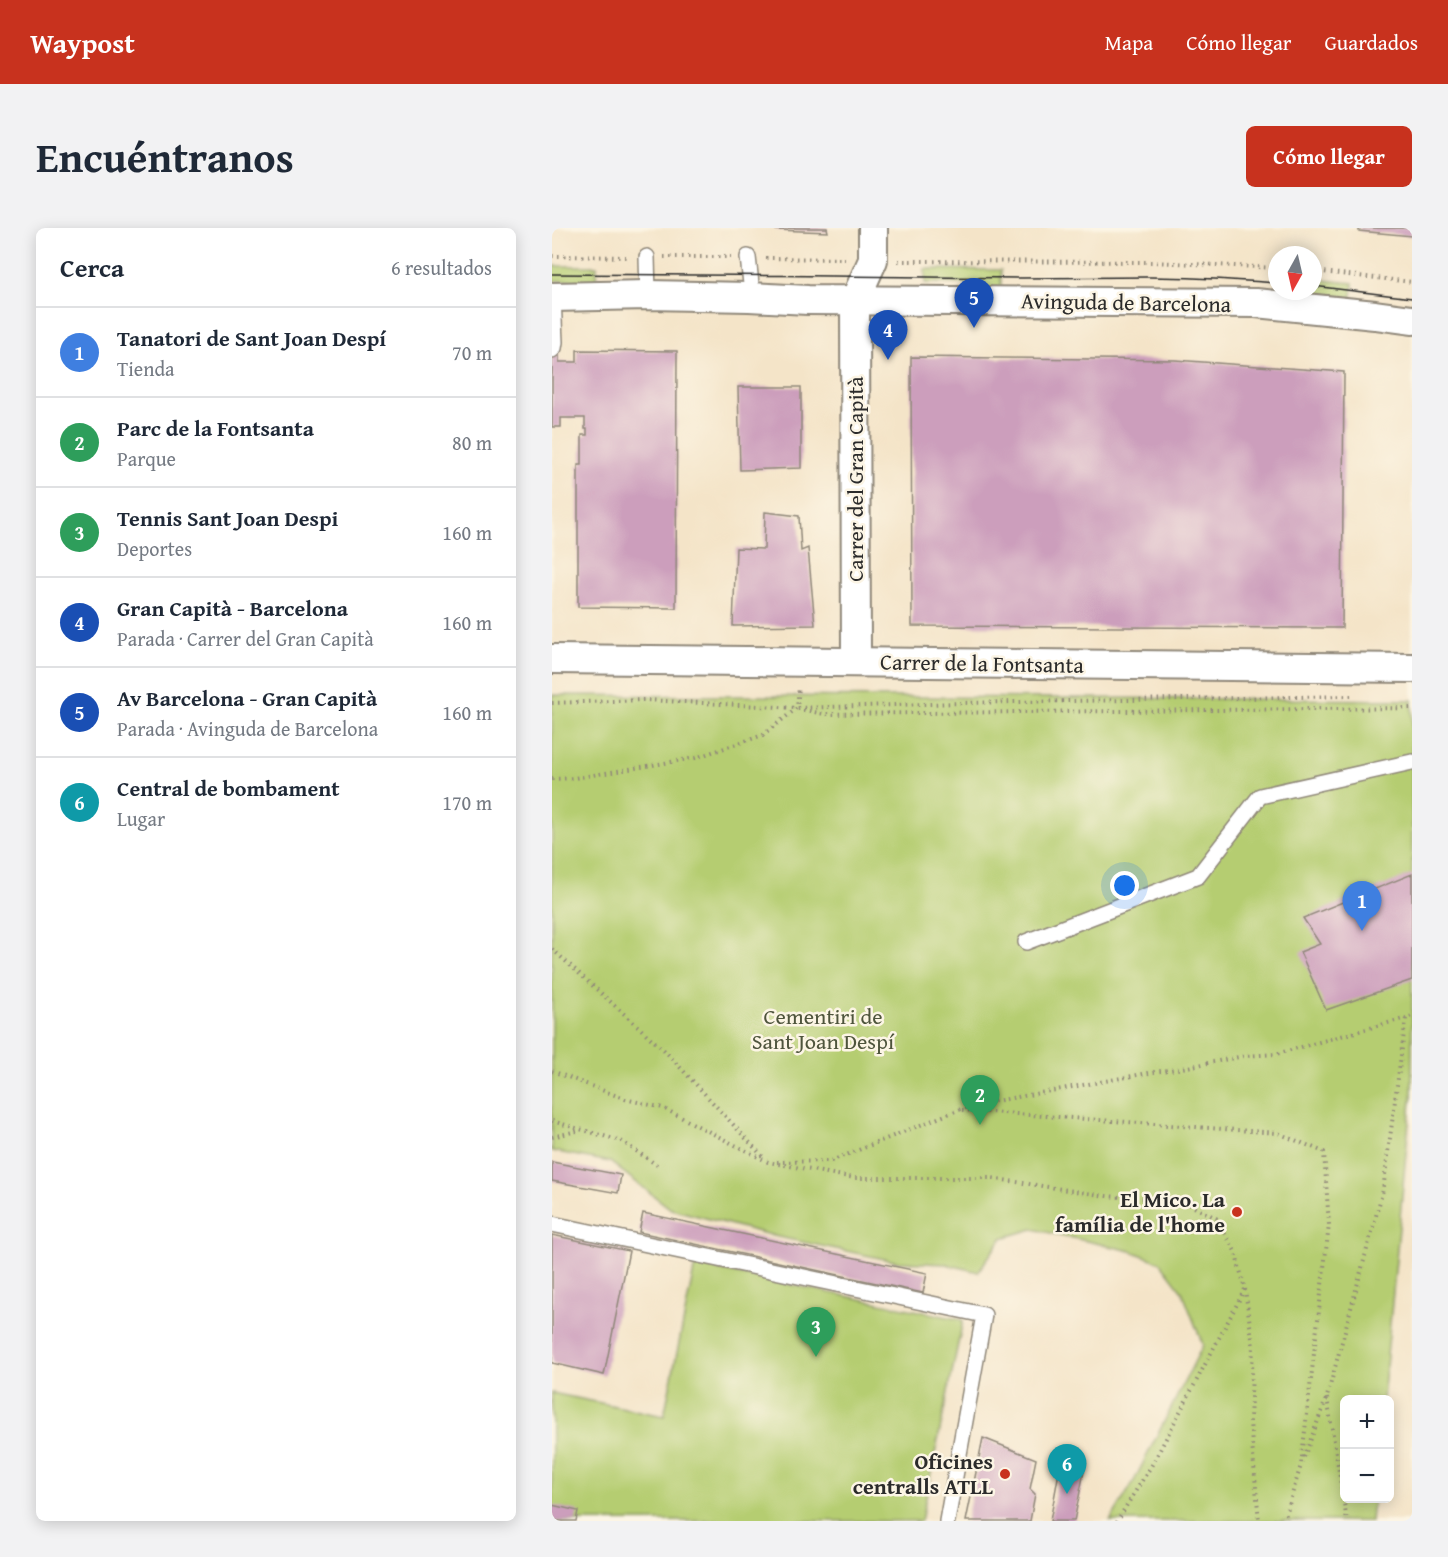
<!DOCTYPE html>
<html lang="es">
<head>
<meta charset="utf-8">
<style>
  body { margin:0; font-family:"Gentium Book Plus",serif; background:#f2f2f3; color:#1f2937 }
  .controls { position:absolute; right:18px; bottom:18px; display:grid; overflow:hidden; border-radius:9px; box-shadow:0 3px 15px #0003 }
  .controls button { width:54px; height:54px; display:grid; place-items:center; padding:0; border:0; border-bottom:2px solid #e0e1e3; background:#fff; color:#1f2937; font:30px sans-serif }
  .compass { position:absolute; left:716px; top:18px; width:54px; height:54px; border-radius:50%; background:#fff; box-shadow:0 3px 15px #0003; rotate:188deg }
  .you { position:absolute; left:573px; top:658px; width:21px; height:21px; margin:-15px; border:4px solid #fff; border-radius:50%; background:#1a73e8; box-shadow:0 0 0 9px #1a73e833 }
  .badge { display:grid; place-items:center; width:39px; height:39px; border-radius:50%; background:#c8321e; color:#fff; font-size:20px; font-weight:700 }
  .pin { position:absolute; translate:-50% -50px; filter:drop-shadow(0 2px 3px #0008) }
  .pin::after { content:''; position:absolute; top:32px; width:21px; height:18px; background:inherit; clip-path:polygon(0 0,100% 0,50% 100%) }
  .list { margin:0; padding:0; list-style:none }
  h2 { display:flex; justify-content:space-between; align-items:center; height:78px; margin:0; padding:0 24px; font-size:26px }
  h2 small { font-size:20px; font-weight:400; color:#747a83 }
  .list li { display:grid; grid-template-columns:39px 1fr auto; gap:18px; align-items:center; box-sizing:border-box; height:90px; padding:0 24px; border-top:2px solid #e0e1e3 }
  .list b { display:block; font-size:22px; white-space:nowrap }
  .list p { margin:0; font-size:20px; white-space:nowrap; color:#747a83 }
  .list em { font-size:20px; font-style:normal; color:#747a83 }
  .map { position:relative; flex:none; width:860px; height:1293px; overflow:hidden; border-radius:9px }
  header { display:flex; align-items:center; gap:36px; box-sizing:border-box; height:84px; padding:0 30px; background:#c8321e; color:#fff }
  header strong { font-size:28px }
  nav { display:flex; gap:33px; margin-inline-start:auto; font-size:21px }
  .intro { display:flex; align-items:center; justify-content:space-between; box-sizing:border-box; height:144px; padding:0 36px }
  h1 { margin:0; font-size:42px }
  .button { padding:15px 27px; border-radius:9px; background:#c8321e; color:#fff; font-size:21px; font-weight:700 }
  main { display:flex; gap:36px; padding:0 36px }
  aside { flex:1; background:#fff; border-radius:9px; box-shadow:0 3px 15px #0003 }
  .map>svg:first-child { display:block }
  .green { fill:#b5cd71; stroke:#707c4e; stroke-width:1.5 }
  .building { fill:#cc9ebc }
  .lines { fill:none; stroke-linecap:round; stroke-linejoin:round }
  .service-casing { stroke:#90887a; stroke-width:18 }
  .minor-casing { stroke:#90887a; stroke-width:32 }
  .path { stroke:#90887a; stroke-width:4; stroke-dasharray:1.5 4.5; stroke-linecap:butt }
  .service { stroke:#fff; stroke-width:15 }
  .minor { stroke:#fff; stroke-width:28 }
  .tram { stroke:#2b2b2b; stroke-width:1.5 }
  .poi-dot { fill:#c8321e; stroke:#fcf5e5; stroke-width:2 }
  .labels { text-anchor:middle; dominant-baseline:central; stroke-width:5; stroke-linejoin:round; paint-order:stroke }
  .street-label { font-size:22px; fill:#2b2b2b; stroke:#fcf5e5 }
  .park-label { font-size:22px; fill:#4e543c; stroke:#fcf5e5 }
  .poi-label { font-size:22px; font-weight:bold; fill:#2b2b2b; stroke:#fcf5e5; text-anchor:end }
</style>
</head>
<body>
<header>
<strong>Waypost</strong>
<nav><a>Mapa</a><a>Cómo llegar</a><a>Guardados</a></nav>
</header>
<div class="intro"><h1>Encuéntranos</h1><a class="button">Cómo llegar</a></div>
<main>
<aside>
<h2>Cerca<small>6 resultados</small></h2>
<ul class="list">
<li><span class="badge" style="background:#3f7fe0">1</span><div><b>Tanatori de Sant Joan Despí</b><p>Tienda</p></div><em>70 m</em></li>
<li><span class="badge" style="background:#2e9e5b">2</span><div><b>Parc de la Fontsanta</b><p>Parque</p></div><em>80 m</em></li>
<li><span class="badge" style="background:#2e9e5b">3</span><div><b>Tennis Sant Joan Despi</b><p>Deportes</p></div><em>160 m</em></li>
<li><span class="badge" style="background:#1a4fb4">4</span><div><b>Gran Capità - Barcelona</b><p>Parada · Carrer del Gran Capità</p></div><em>160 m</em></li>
<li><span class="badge" style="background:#1a4fb4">5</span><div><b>Av Barcelona - Gran Capità</b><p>Parada · Avinguda de Barcelona</p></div><em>160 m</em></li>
<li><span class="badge" style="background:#0f9aa8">6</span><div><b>Central de bombament</b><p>Lugar</p></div><em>170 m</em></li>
</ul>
</aside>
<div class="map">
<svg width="860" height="1293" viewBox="0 0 860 1293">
  <rect width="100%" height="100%" fill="#fcf5e5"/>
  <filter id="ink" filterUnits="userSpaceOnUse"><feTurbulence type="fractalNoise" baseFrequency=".0167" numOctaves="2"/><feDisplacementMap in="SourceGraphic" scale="12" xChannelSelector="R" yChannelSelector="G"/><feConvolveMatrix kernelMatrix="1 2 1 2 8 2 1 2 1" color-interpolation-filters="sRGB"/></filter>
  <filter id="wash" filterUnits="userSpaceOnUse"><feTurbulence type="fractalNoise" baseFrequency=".008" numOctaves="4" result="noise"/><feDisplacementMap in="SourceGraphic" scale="24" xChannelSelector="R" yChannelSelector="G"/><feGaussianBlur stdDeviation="1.35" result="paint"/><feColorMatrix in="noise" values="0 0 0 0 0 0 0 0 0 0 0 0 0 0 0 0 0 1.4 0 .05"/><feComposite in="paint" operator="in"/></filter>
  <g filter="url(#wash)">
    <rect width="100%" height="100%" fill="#f4e4c8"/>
    <g class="green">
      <path d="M 0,38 L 45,38 L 44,53 L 0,53 Z"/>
      <path d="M 373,41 L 449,42 L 449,63 L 418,63 L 418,56 L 373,55 Z"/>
      <path d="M 761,51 L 801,55 L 800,70 L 737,63 L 761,63 Z"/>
      <path d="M 0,467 L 860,472 L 860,872 L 859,872 L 831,1171 L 792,1172 L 792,1270 L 821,1271 L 819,1293 L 558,1293 L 581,1255 L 651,1117 L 630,1063 L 608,1034 L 579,1023 L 481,1001 L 450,1010 L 426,1044 L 394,1036 L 347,1034 L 226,1009 L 119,981 L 58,934 L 0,923 Z"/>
      <path d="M 143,1037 L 411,1092 L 369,1293 L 0,1293 L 0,1165 L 112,1188 Z"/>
    </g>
    <g id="blocks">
      <g class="building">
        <path d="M 224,0 L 275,0 L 276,4 L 224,2 Z"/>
        <path d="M 807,0 L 860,0 L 860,8 L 807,3 Z"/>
        <path d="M 25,122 L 125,123 L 124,380 L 26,379 L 26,237 L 30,237 L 30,207 L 35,207 L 35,201 L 33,201 L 33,190 L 9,190 L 9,199 L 0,199 L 0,127 L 7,127 L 7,134 L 25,134 Z"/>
        <path d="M 359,129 L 623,132 L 792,144 L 790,400 L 360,398 Z"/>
        <path d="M 186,159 L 249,159 L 249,240 L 188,242 Z"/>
        <path d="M 213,284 L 247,288 L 249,323 L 256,320 L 263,397 L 181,398 L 184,320 L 212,321 Z"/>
        <path d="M 860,646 L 860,752 L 774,782 L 748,724 L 768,716 L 751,690 Z"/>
        <path d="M 0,934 L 69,947 L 66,965 L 0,953 Z"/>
        <path d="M 91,985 L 375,1045 L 371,1065 L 87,1004 Z"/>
        <path d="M 0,1007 L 77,1023 L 52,1147 L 0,1135 Z"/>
        <path d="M 431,1210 L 484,1231 L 478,1261 L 483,1266 L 478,1293 L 414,1293 Z"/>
        <path d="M 509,1233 L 533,1239 L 522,1293 L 498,1293 Z"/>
        <path d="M 0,1277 L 26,1283 L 24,1293 L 0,1293 Z"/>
      </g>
    </g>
  </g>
  <g filter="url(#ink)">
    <use href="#blocks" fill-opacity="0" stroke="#90887a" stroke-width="1.5"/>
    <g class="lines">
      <g class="service-casing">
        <g id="service">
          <path d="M 95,29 L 96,67"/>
          <path d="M 196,29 L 199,56 L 197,69"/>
          <path d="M 0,122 L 2,120 L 3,114 L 1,69"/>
          <path d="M 474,714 L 646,648 L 708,568 L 860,534"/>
          <path d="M 0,996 L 432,1087 L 395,1293"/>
        </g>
      </g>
      <g class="minor-casing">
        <g id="minor">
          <path d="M 0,69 L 96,67 L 197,69 L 256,72 L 704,75 L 823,87 L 860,92"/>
          <path d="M 0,431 L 860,440"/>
          <path d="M 304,434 L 303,72 L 321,32 L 321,0"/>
        </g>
      </g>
      <g class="path">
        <path d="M 0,28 L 77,29"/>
        <path d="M 112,29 L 179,29"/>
        <path d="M 214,30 L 293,31"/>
        <path d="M 346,33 L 601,34 L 725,40"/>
        <path d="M 761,43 L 860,54"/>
        <path d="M 0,475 L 93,472 L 245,480 L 408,475 L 800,468"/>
        <path d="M 251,482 L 273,486 L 860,480"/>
        <path d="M 0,551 L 23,550 L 143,530 L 211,507 L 245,480 L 247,459"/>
        <path d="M 0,721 L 112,822 L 213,931"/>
        <path d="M 0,843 L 73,871 L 111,880 L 216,934 L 302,950 L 439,950 L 554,968 L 630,973 L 664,990 L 683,1023 L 693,1061 L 601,1235 L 565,1293"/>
        <path d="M 410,882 L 726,905 L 772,924 L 777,997 L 749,1237"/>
        <path d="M 0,893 L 69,913 L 105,937"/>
        <path d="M 0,909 L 29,902"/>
        <path d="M 225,934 L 279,933 L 406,882 L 433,875 L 602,844 L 625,841 L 692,828 L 724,826 L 854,790"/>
        <path d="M 693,1061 L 701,1118 L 698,1194 L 707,1293"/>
        <path d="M 775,1170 L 795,1293"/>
        <path d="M 752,1229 L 775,1169 L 831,962 L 854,790 L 860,788"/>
        <path d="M 732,1293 L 749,1237"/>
      </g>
      <use href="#service" class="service"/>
      <use href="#minor" class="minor"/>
      <g class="tram">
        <path d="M 0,46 C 156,47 311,48 467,50 C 511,50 554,49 598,49 C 641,49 683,52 725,55"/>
        <path d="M 761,58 L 860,70"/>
      </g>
    </g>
  </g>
  <g class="poi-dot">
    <circle cx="685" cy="984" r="6"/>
    <circle cx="453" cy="1246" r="6"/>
  </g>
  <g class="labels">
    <g class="street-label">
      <text transform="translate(574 74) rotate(1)">Avinguda de Barcelona</text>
      <text transform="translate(303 251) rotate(-90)">Carrer del Gran Capità</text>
      <text transform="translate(430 435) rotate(1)">Carrer de la Fontsanta</text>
    </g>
    <g class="park-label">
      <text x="271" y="788">Cementiri de<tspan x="271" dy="25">Sant Joan Despí</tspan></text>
    </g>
    <g class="poi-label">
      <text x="673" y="971">El Mico. La<tspan x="673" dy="25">família de l'home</tspan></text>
      <text x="441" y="1233">Oficines<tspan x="441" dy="25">centralls ATLL</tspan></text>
    </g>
  </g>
</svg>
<div class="controls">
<button>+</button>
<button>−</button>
</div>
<svg class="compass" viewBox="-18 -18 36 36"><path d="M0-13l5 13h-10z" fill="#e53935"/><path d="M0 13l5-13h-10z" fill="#747a83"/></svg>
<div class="you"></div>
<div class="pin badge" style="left:810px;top:703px;background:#3f7fe0">1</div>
<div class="pin badge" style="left:428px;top:897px;background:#2e9e5b">2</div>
<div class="pin badge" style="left:264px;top:1129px;background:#2e9e5b">3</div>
<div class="pin badge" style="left:336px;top:132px;background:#1a4fb4">4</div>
<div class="pin badge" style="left:422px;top:100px;background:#1a4fb4">5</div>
<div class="pin badge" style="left:515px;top:1266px;background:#0f9aa8">6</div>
</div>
</main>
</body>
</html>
